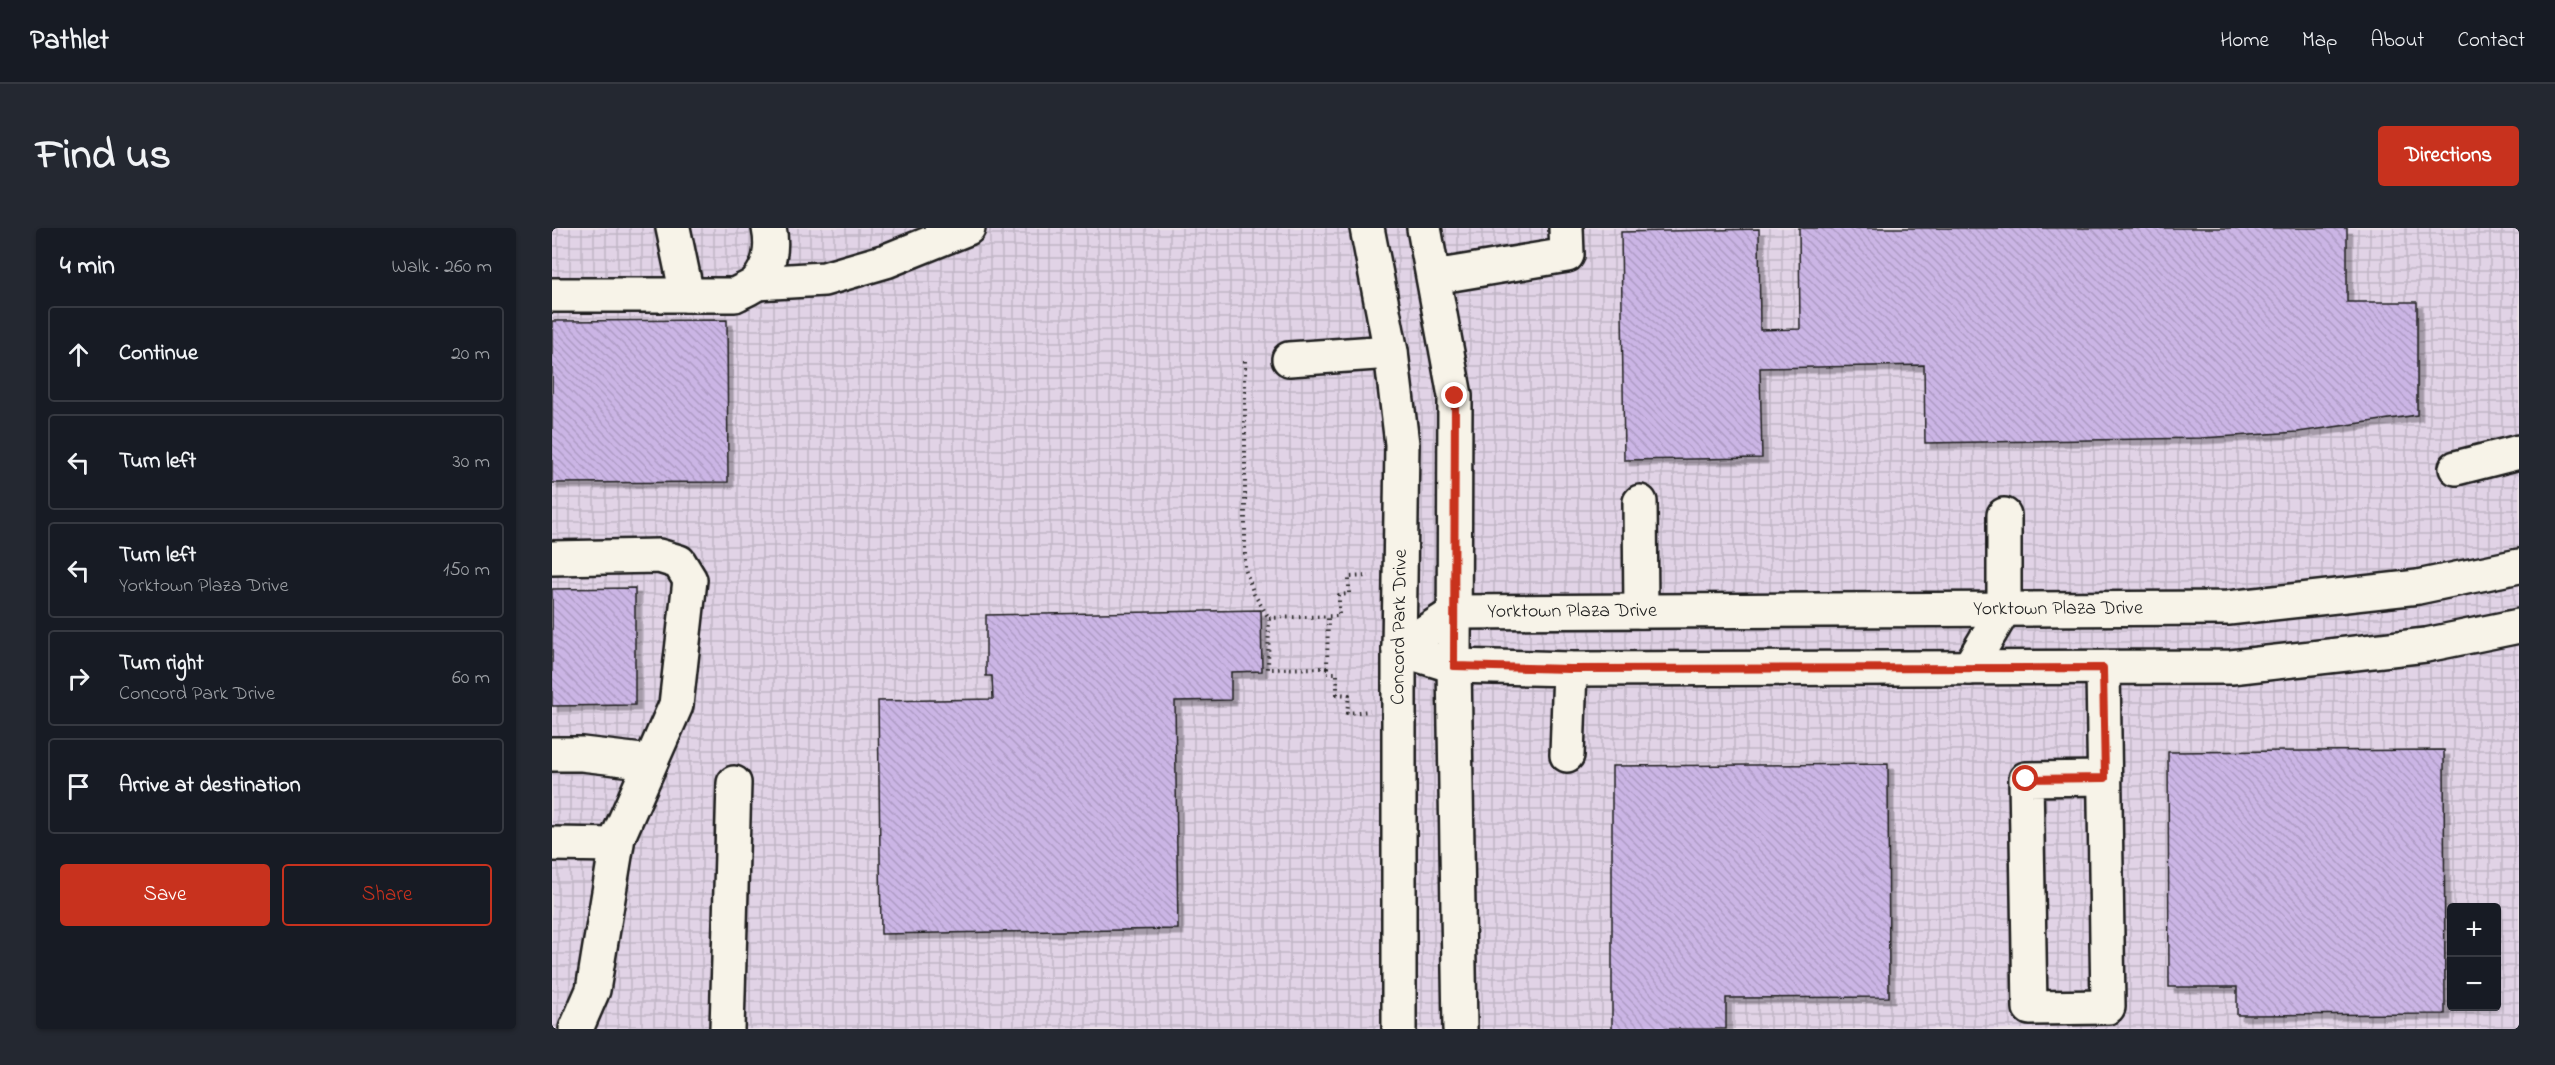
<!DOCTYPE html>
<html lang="en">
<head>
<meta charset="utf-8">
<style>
  body { margin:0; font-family:"Indie Flower",sans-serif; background:#242831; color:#f1f3f6 }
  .controls { position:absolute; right:18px; bottom:18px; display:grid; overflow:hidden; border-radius:6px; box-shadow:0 2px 4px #0004 }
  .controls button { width:54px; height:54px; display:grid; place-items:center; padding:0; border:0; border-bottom:2px solid #363941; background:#171b24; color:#f1f3f6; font:30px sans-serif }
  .stop { position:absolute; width:18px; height:18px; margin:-14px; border:4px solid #c8321e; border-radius:50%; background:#fff }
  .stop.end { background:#c8321e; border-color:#fff; box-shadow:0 2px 6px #0008 }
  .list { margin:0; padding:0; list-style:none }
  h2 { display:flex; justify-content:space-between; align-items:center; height:78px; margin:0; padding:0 24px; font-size:26px }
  h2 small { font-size:20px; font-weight:400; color:#9ea1a6 }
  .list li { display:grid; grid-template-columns:39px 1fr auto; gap:18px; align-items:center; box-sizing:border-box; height:96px; margin:0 12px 12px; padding:0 12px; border:2px solid #363941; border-radius:6px }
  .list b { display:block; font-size:22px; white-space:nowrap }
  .list p { margin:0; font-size:20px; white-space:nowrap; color:#9ea1a6 }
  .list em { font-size:20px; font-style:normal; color:#9ea1a6 }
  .actions { display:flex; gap:12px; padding:18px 24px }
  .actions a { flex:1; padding:14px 0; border:2px solid #c8321e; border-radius:6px; text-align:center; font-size:21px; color:#c8321e }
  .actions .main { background:#c8321e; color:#fff }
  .icon { flex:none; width:33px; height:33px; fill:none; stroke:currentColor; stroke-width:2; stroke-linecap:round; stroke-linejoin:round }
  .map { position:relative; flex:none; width:1967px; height:801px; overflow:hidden; border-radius:6px }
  header { display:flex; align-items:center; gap:36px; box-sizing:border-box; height:84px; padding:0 30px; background:#171b24; border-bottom:2px solid #363941 }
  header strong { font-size:28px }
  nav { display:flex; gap:33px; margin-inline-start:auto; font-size:21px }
  .intro { display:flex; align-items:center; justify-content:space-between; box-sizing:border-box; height:144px; padding:0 36px }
  h1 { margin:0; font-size:42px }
  .button { padding:15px 27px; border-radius:6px; background:#c8321e; color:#fff; font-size:21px; font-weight:700 }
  main { display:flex; gap:36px; padding:0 36px }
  aside { flex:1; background:#171b24; border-radius:6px; box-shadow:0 2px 4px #0004 }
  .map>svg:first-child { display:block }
  .industrial { fill:url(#industrial-grid); fill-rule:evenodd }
  .building { fill:url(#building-back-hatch); stroke:#1c1c1c; stroke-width:1.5; filter:url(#shadow) }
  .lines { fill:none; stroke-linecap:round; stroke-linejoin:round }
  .minor-casing { stroke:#1c1c1c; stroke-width:38 }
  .path { stroke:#1c1c1c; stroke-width:4; stroke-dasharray:1.5 4.5; stroke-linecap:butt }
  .minor { stroke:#f7f3e8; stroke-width:33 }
  .route { stroke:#c8321e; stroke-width:8 }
  .labels { text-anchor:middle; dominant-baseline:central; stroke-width:6; stroke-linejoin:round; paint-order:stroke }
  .street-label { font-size:20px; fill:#1c1c1c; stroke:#f7f3e8 }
</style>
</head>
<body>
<header>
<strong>Pathlet</strong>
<nav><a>Home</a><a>Map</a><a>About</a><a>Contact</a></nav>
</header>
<div class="intro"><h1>Find us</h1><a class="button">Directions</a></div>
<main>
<aside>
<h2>4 min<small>Walk · 260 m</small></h2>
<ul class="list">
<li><svg class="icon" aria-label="ahead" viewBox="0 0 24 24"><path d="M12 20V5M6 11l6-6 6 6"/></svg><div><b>Continue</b></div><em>20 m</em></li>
<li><svg class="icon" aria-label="left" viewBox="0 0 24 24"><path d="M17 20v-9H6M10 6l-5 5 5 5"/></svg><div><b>Turn left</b></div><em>30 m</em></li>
<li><svg class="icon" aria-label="left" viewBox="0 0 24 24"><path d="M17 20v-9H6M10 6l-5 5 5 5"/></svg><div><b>Turn left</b><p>Yorktown Plaza Drive</p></div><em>150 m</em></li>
<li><svg class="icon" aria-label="right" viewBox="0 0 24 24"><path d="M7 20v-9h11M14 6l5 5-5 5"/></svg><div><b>Turn right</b><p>Concord Park Drive</p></div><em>60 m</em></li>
<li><svg class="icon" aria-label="arrive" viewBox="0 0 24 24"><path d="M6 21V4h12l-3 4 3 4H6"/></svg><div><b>Arrive at destination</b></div></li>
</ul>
<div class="actions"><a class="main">Save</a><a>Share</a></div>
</aside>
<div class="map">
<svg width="1967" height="801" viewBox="0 0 1967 801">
  <defs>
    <pattern id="industrial-grid" width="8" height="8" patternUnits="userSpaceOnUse" patternTransform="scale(1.5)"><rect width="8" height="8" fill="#e1d3e6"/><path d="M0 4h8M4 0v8" fill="none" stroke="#c0b5c5"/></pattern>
    <pattern id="building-back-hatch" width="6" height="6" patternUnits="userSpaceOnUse" patternTransform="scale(1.5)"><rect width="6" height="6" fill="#cbb5e5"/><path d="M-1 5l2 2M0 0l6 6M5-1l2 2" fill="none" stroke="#ae9bc4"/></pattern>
    <filter id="shadow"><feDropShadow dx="5.5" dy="5.5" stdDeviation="0" flood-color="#0004"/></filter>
  </defs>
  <rect width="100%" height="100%" fill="#eae0e7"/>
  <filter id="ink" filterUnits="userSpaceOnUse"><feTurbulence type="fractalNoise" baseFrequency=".0167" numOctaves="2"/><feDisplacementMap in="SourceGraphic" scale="12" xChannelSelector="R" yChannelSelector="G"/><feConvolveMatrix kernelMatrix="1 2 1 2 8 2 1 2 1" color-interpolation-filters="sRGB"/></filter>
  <g filter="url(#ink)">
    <path class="industrial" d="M 0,0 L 1967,0 L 1967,801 L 0,801 ZM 1900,680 L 1944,680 L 1944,778 L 1900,778 Z"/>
    <g class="building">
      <path d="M 1247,0 L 1795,0 L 1795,74 L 1865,74 L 1865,187 L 1746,204 L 1649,210 L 1373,215 L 1372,137 L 1208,140 L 1210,230 L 1072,232 L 1069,4 L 1207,1 L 1208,102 L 1248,101 Z"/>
      <path d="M 175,92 L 176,254 L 0,255 L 0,93 Z"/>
      <path d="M 83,360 L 83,477 L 0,478 L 0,361 Z"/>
      <path d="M 709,382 L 710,443 L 679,444 L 679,472 L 623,473 L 626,701 L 329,706 L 326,473 L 441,471 L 440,448 L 434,448 L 434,387 Z"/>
      <path d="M 1892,522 L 1893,786 L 1685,787 L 1685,759 L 1617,759 L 1616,524 Z"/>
      <path d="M 1336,536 L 1337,769 L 1174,770 L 1174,801 L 1060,801 L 1060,538 Z"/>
    </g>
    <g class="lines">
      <g class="minor-casing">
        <g id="minor">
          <path d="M 121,0 L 135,67"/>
          <path d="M 815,0 L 839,124 L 850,216 L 847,421 L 847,801"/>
          <path d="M 872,0 L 903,168 L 902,438 L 908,801"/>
          <path d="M 882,49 L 1015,27 L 1014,0"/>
          <path d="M 204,55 L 272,51 L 334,33 L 416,0"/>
          <path d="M 0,67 L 183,67 C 189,63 199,60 204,55 C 218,40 221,19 217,0"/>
          <path d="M 737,131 L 839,124"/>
          <path d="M 1904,240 L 1967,224"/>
          <path d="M 1088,274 L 1089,383"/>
          <path d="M 0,330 L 107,328 L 127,334 L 138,352 L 124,477 L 66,609 L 41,762 L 24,801"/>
          <path id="s1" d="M 847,421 L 904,384 L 1676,380 L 1866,359 L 1967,338"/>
          <path d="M 847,421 L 902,438 L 1018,441 L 1679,439 L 1874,417 L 1967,398"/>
          <path d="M 1417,440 L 1452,381 L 1452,287"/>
          <path d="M 1551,440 L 1556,779 L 1478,780 L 1474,551 L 1553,550"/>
          <path d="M 0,526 L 30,526 L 98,534"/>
          <path d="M 1015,527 L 1018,441"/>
          <path d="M 0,616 L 64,617"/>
          <path d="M 175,801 L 182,555"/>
        </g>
      </g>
      <g class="path">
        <path d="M 693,133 L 693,341 L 702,366 L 717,390 L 716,441 L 775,440 L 775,445 L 785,445 L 785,466 L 797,467 L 795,485 L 818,483"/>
        <path d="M 717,390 L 787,388 L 787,367 L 797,366 L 797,349 L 817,348"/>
        <path d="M 775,440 L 776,388"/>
      </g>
      <use href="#minor" class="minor"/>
    </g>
  </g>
  <g class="lines" filter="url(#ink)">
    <path class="route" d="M 903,168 L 902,438 L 1018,441 L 1551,440 L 1553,550 L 1474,551"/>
  </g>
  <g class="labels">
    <g class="street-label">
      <text stroke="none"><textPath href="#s1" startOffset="670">Yorktown Plaza Drive</textPath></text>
      <text stroke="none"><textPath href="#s1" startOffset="184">Yorktown Plaza Drive</textPath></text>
      <text transform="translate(848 399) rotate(-89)">Concord Park Drive</text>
    </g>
  </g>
</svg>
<div class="controls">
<button>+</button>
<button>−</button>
</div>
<div class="stop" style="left:1474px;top:551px"></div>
<div class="stop end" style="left:903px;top:168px"></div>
</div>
</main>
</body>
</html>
